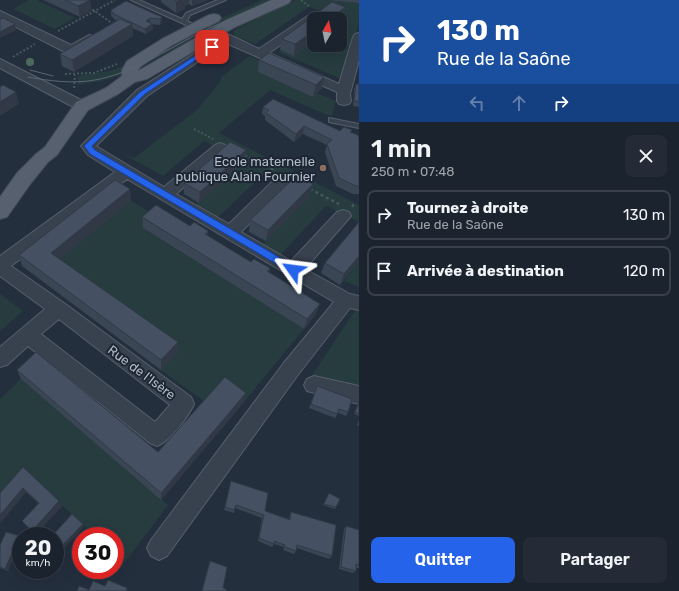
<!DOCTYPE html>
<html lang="fr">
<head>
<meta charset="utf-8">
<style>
	:root { --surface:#1b232e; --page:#242b36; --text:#f1f3f6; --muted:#a0a4aa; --line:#39404a; --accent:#2563eb }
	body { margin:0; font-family:Rubik,sans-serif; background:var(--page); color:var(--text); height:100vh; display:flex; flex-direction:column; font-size:15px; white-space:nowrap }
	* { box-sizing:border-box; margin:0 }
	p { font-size:13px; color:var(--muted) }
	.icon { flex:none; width:22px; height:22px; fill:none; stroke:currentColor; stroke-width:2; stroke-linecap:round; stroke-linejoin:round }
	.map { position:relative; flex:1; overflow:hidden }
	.panel { display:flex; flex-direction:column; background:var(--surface); width:320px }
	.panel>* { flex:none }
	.banner { background:#1a4fa0; color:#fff; overflow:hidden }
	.needle { width:26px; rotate:9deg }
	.fabs { position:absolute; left:307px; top:12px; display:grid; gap:8px }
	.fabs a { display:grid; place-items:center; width:40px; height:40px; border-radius:8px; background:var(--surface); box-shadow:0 4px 16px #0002,0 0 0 1px var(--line); font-size:20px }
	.speed { position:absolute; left:12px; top:527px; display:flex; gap:8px; font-size:20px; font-weight:700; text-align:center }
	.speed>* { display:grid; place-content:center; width:52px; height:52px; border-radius:50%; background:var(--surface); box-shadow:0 4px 16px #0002,0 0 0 1px var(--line); line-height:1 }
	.speed small { font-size:10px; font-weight:400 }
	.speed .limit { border:6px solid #d22; background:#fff; color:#111 }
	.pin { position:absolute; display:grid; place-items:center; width:34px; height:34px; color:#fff; margin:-17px; border-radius:8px; box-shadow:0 2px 6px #0006 }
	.me { position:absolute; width:44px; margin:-22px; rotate:301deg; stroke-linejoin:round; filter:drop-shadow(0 0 3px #0008) }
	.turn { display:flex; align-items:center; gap:14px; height:84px; padding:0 12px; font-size:18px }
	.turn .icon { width:52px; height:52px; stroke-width:2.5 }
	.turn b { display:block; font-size:28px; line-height:34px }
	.lanes { display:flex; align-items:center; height:38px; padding:0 12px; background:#0003; justify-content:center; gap:20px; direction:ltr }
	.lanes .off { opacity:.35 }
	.round { display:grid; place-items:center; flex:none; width:42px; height:42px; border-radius:8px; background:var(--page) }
	.summary { display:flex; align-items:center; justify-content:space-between; height:68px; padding:0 12px }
	h1 { font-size:24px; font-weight:600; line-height:30px }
	.button { display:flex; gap:8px; margin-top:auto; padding:8px 12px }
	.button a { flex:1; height:46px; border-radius:8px; background:var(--accent); color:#fff; font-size:16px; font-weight:600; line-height:46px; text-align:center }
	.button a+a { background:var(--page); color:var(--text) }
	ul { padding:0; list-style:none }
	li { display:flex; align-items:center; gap:12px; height:50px; margin:0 8px 6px; padding:0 4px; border:2px solid var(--line); border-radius:8px }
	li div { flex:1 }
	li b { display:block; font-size:15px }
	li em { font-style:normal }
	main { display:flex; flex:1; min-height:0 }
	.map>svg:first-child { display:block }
</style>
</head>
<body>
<main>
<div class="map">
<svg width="359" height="591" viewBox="0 0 359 591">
	<rect width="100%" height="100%" fill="#242f3e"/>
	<!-- green -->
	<path fill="#263c3f" d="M29,0H37L75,18L55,29L13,9Z
		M262,0H278L213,29L206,25Z
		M295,0H327L359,3V22L344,80L278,52L314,40V45H340V21L342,19L309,7L255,44L234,36V30Z
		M184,34L193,39L136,69Z
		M250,56L268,65L313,97L317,93L336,101L332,115H327L270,90L219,133L359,205V222L326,206L281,254L263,244L310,195L265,173L217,218L196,205L245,161L204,141L163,176L125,155L134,158L197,110L220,82L221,77Z
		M129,64L122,75L101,81L78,85V76L110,71Z
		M131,201L157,216L144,229L304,329L244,402L223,386L208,404L161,370L54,264Z
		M359,261V287L344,281Z
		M0,294L23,311L0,331Z
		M356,309L359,310V389L309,380Z
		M21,379L168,505L125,562L115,553V536H95L26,472L0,502V399Z"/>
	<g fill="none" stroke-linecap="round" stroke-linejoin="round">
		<!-- service casing -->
		<g stroke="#565f6c" stroke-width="2">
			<path id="service" d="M131,0H139L182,19L186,13L218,0H226L190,15L187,21L197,26L198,27L195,29Z
				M329,118L359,124V128L329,122Z"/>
		</g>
		<!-- minor casing -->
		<g stroke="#565f6c" stroke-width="2">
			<path id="minor" d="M0,11L71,45L89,35L93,36L95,39L75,53H67L0,19Z
				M316,12L320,13L322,15L320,17L314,19V22L269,53L339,84L353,37L355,34L359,33V60L350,94L351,101L349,104L344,105L339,104L337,101V92L226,43L147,96L96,146L164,187L215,145L220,143L225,145L227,148L225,151L176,194L229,224L276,178L281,177L286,178L289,182L286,186L241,232L291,261L337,212L343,210L349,212L351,216L305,269L350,294L359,296V310L350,308L297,376L167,556L159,560L151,556L147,548L151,540L283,364L334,302L127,179L11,266L64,303L191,397L194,404C188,417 170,441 157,446L150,443L28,346L7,365L0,367V347L45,309L0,276V256L115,172L88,155L81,146L137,90L217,39L191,30L189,27L191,24C204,21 245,42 259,49L312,13ZM59,319L170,405L155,422L41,334Z
				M0,59L87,103L89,106L87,109L82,110L77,109L0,68Z
				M314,376L359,386V404L307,391L304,385L307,379Z"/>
		</g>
		<!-- primary casing -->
		<g stroke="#414a57" stroke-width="2">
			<path id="primary" d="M272,0H291L289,3L235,27L147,79L135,82L118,94L88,110L57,155L48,162L31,183L7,217L0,219V197L17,173L36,154L45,147L76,102L106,88L122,76V70L127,61L162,39L209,15L214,14L219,15L221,18L219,21L172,45L140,67L138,71L225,21Z"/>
		</g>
		<!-- path-far1 -->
		<path stroke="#44595c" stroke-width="2" stroke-dasharray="2 2" stroke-linecap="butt" d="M301,0L310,7
			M89,7L113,24
			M58,31L115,0
			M13,57L35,44
			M65,74L94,73L117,64
			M74,88L75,75
			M194,129L213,139"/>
		<!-- path -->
		<path stroke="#44595c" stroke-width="2.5" stroke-dasharray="3 3" stroke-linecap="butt" d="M244,155L275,171
			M310,189L339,204
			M352,207L355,203"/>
		<!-- service -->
		<use href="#service" fill="#38414e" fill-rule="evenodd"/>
		<!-- minor -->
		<use href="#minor" fill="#38414e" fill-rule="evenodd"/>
		<!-- primary -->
		<use href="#primary" fill="#56606e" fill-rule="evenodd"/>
		<!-- tram -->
		<path stroke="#5a6575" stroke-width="1" d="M30,70L53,76
			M28,77C50,81 72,84 95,80C129,74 160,54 190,38C217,24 246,12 274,0"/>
	</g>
	<!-- trees -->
	<circle fill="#4b6a5d" cx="30" cy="62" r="4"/>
	<!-- wall -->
	<path fill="#3b4654" d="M43,0H90L91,11L80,17Z
		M161,0H208L192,6L189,4L185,6V9L176,13L161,2Z
		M327,0H359V3Z
		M332,2L345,7L342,19L340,21V19H314V40L294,56L280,50L282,39Z
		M111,10L162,17V23L160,25L151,24H152L153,29L146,34L132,28L133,36L74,72L62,66L60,54L117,21L114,19L111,15Z
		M269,53L322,88L313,97L258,72L259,60Z
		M356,84H359V107L353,106L354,89Z
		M263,107L340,131L352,130L351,132L359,138V194H353L336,186L325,152L327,145L303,134L294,142L265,120V116L262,114Z
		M246,150L245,161L199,203L184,194V183Z
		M313,184L310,196L266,241L249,232L250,220Z
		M131,201L60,259L178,352L161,370L22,266L19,255Z
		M142,217L190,226L208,231L207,236L251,262L270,268L269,273L316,314L304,329L143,228Z
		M359,261L340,285L321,273L325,263Z
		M17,370L158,452L244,402L161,500L21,379Z
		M317,386L348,412L346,416L338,413L335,418L309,408Z
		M359,402V416L354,414Z
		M359,420V426L357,425Z
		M23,467L62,506L35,535L22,521L39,504L26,492L0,523V493Z
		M231,481L265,511L289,519L290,514L291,512L332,556L329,559L297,548L296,551L294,554L283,550L284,547L274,544L272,547L258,541L262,518L235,508L234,513L224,510Z
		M329,493L336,507L335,509L323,505Z
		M346,526L359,530V568H356V571L353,573L339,569L344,529Z
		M19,544L21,545L20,561L13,558L8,571L0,568V545Z"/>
	<!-- shaded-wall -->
	<path fill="#303945" d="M90,0L91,11L80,17L78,6Z
		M180,0H189V4L185,6V9L176,13V2Z
		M192,0H208L192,6Z
		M345,7L342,19L340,21V19H330Z
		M162,17V23L160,25V19Z
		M150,18V24L146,21Z
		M15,24L16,30L0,38V32Z
		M132,24L133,36L74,72L72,60Z
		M152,24L153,29L146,34L145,29Z
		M314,31V40L294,56L295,44Z
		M324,77L322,88L313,97L316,85Z
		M16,92L19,104L0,116V102Z
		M304,126L303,134L294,142L296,134Z
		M246,150L245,161L199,203L200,192Z
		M313,184L310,196L266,241L268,230Z
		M130,189L131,201L54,264L51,253Z
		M359,256V261L340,285L344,274Z
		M320,304L316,314L304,329L307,319Z
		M178,342V352L161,370V360Z
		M246,393L244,402L161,500V493Z
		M23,488L26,492L0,523V515Z
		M59,501L62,506L35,535L32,531Z
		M83,524L84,527L55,558V553Z
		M20,536L21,538V541L8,571L5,569Z"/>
	<!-- building -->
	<path fill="#455162" stroke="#303945" d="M65,0H90L78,6Z
		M174,0H180L176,2Z
		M126,1L162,17L160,19L150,18L146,21L152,24L145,29L114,14L111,10Z
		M332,2L345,7L330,19H314V31L295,44L282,39Z
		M3,18L15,24L0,32V19Z
		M120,19L132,24L72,60L60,54Z
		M269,53L324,77L316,85L259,60Z
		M356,84H359V102L354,101Z
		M3,85L16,92L0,102V87Z
		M273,99L340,131L344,127L352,130L350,132L358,135L359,138V186H356L339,178L327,144L332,140L304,126L296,134L266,113L269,110L263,107Z
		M230,142L246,150L200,192L184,183Z
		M296,176L313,184L268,230L250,220Z
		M115,180L130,189L51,253L178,342L161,360L19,255Z
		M156,205L190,226L194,222L208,231L205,234L251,262L254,259L270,268L267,271L320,304L307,319L142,217Z
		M359,222V256L344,274L325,263Z
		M36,352L158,452L225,377L246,393L161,493L17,370Z
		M317,386L352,399L348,412L339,409L337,414L311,404Z
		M359,402V414L355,412Z
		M23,467L59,501L32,531L22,521L39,503L23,488L0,515V493Z
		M231,481L268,493L265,511L290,520L291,512L336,525L332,556L297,545L296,551L285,547V545L274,541V544L259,538L264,515L236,505L234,510L225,507Z
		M329,493L340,499L336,507L324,504Z
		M72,514L83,524L55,553V536H52Z
		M346,526L359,530V565L356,564V571L341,567Z
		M6,532L20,536L5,569L0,567V545Z
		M19,544L21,545V556L19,560L12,558Z
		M210,561L227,567L223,588L226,589V591H202Z
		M108,580L127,588L126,591H77L79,586L89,590L93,581L105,586Z"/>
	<!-- route -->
	<path fill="#2563eb" stroke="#184099" d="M210,46L215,47L145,94L92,146L95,150L296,267L297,270L296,272H290L90,154L84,146L140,92Z"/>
	<!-- markers -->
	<circle fill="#8d6e63" stroke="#1d2633" stroke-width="1.5" cx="323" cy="168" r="4"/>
	<g text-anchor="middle" stroke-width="4" stroke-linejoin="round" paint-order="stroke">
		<!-- poi labels -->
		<g font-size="13" fill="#b4bcc9" stroke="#1d2633" text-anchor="end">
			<text x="315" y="166">Ecole maternelle<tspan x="315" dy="15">publique Alain Fournier</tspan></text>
		</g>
		<!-- street labels -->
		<g font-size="13" fill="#b4bcc9" stroke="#1d2633">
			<text transform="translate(142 372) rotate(37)" y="5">Rue de l'Isère</text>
		</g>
	</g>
</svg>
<div class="fabs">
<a><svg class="needle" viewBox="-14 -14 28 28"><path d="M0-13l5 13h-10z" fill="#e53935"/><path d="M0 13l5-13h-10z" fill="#a0a4aa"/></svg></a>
</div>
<div class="speed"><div>20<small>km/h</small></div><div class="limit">30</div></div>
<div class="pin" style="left:212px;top:47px;background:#d93025"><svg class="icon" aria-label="arrive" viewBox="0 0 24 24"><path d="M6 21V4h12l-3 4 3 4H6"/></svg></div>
<svg class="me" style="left:293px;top:270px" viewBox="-20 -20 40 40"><path d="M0-17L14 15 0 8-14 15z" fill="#2563eb" stroke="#fff" stroke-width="4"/></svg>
</div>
<section class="panel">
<div class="banner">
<div class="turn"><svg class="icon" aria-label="right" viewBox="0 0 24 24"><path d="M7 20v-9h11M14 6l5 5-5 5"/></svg><div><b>130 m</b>Rue de la Saône</div></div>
<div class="lanes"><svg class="icon off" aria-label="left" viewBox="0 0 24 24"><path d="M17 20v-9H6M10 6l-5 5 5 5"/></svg><svg class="icon off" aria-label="ahead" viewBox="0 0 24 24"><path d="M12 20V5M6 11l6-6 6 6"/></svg><svg class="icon" aria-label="right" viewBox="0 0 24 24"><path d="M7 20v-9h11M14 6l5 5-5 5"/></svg></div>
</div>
<div class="summary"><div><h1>1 min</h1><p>250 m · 07:48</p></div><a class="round"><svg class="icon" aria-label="close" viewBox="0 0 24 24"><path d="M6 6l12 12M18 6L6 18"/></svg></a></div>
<ul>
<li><svg class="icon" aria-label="right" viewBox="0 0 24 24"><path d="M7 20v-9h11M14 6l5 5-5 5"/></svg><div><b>Tournez à droite</b><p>Rue de la Saône</p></div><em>130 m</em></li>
<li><svg class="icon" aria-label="arrive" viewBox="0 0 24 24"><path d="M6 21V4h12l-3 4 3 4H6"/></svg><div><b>Arrivée à destination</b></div><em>120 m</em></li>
</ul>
<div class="button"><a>Quitter</a><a>Partager</a></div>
</section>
</main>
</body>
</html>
